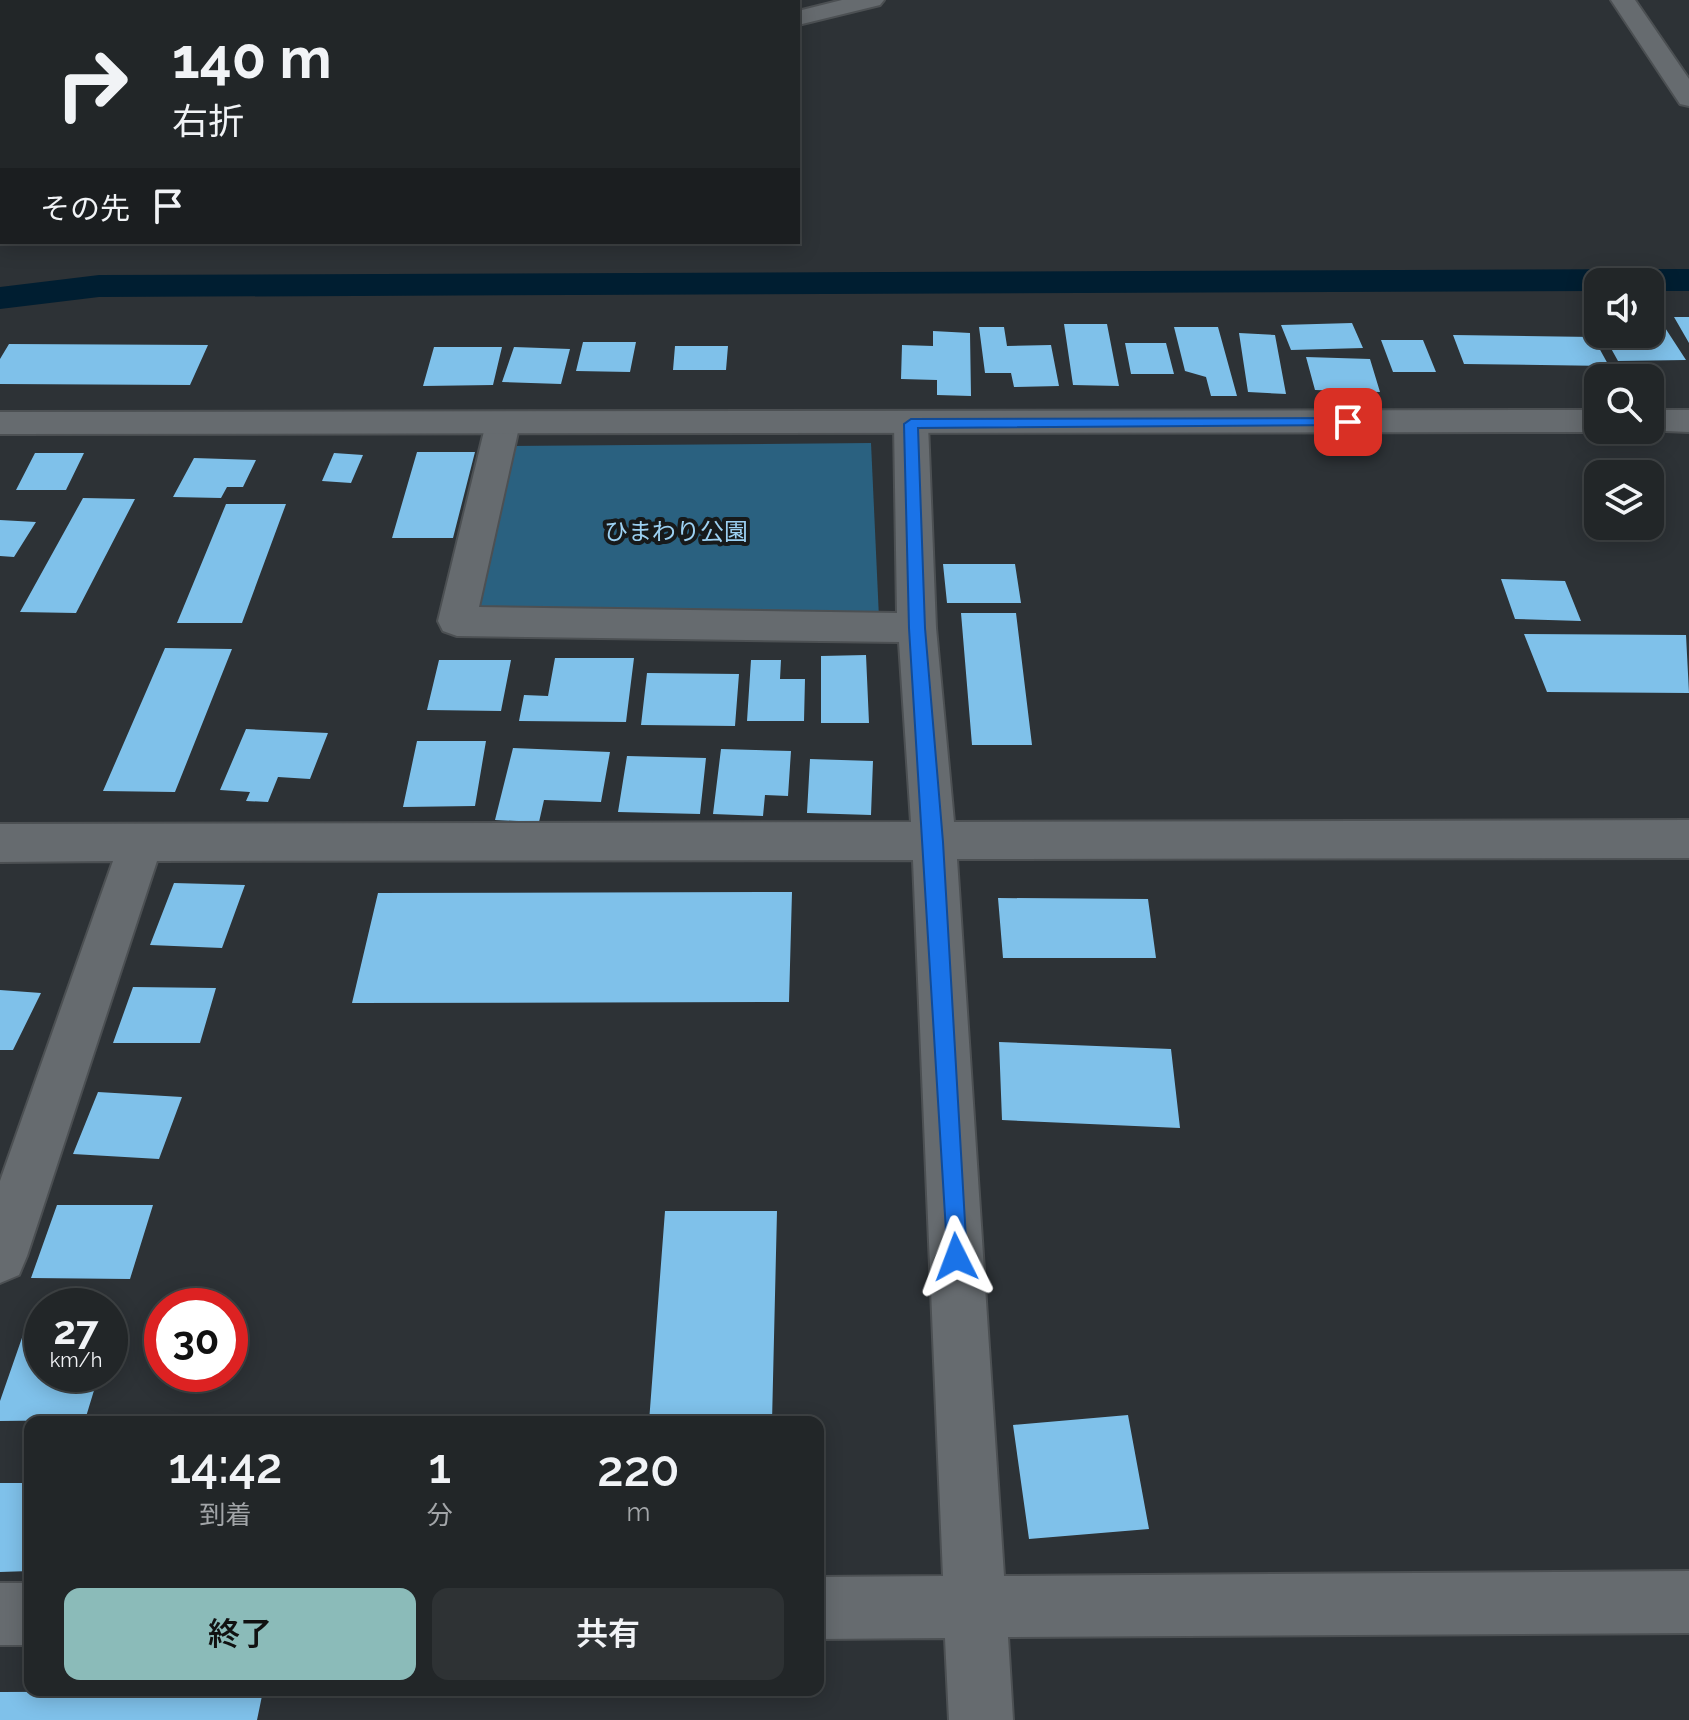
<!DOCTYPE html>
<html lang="ja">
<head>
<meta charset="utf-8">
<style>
	:root { --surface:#222628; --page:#2e3234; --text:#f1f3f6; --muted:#a2a5a8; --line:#3f4345; --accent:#8bbbb9 }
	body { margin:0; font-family:Raleway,"Noto Sans JP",sans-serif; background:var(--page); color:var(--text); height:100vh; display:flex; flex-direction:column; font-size:30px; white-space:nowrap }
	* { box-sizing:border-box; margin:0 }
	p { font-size:26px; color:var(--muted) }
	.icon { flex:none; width:44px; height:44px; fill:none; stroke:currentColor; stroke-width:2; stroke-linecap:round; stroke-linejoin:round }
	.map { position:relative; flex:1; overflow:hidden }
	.side { position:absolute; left:24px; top:1416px; width:800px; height:280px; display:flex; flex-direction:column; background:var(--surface); border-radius:16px; box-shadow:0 4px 20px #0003,0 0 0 2px var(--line) }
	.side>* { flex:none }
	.banner { position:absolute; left:0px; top:0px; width:800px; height:244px; box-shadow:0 4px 20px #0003,0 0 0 2px var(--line); background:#222628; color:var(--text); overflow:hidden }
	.controls { position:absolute; left:1584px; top:268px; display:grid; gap:16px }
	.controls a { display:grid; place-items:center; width:80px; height:80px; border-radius:16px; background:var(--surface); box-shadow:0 4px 20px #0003,0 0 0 2px var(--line); font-size:40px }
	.speed { position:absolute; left:24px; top:1288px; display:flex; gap:16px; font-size:40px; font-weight:700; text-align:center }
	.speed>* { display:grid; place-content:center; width:104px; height:104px; border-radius:50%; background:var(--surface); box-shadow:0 4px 20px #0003,0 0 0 2px var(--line); line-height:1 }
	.speed small { font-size:20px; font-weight:400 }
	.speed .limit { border:12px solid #d22; background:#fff; color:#111 }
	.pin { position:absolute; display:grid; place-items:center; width:68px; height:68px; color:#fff; margin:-34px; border-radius:16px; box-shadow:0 4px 12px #0006 }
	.me { position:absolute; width:88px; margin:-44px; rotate:357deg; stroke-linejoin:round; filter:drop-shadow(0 0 6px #0008) }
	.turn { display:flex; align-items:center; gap:28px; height:168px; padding:0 40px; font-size:36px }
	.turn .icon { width:104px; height:104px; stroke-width:2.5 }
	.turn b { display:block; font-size:56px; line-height:68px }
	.then { display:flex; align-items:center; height:76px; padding:0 40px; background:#0003; gap:16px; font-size:30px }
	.eta { display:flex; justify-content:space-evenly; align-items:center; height:136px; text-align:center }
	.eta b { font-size:48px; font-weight:600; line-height:56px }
	.button { display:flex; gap:16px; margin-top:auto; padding:16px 40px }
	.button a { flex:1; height:92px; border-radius:16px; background:var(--accent); color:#111; font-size:32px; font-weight:600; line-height:92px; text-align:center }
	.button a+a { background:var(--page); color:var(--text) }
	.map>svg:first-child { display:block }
</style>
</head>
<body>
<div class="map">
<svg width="1689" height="1720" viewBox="0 0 1689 1720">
	<rect width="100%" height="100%" fill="#2d3236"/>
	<!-- green -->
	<path fill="#2a6180" d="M871,443L879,618L473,622L509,446Z"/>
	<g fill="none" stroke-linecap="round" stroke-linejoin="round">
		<!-- canal -->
		<path fill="#001e31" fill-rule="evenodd" d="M1689,269V291H1650V282H1598V291L99,297L0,309V287L99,275Z"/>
	</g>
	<!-- building -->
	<path fill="#7fc1ea" d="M1674,317H1689V343Z
		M1650,320H1660L1686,360L1618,361L1603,334H1650Z
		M1352,323L1363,348L1291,350L1281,325Z
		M1064,324H1107L1119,386L1073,385Z
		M979,327H1004L1007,346L1051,345L1059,386L1014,387L1011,373H985Z
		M1174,327H1218L1237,396H1211L1206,377L1185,371Z
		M933,331L970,333L971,396L937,395V380L901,379L902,345L933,346Z
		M1239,333L1275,335L1286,394L1248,392Z
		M1453,335L1593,337L1609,366L1464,364Z
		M1381,340H1423L1436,372H1393Z
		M583,342H636L630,372L576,371Z
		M1125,343H1166L1174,374H1131Z
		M9,344L208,345L190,385L0,384V359Z
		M675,346H728L726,370H673Z
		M434,347H502L493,385L423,386Z
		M514,347L570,349L561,384L502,382Z
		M1306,357L1370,359L1380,392L1315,390Z
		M417,452H475L453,538H392Z
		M35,453H84L66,490H16Z
		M334,453L363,455L351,483L322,481Z
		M194,458L256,460L243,487H227L221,498L173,497Z
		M83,498L135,499L76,613L20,612Z
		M226,504H286L242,623H177Z
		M0,520L36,522L14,557L0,556Z
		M943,564H1015L1021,603H947Z
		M1501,579L1565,581L1581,621L1515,619Z
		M961,613H1016L1032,745H972Z
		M1524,634L1686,635L1689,693L1547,692Z
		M165,648L232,649L175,792L103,791Z
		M866,655L869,723H821V656Z
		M555,658H634L626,722L519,721L524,695L548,696Z
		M439,660H511L501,711L427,710Z
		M751,660H781L780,679H805L804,721H747Z
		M647,673L739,674L735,726L641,725Z
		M246,729L328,733L310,779L278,777L268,802L246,801L250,792L220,790Z
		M417,741H486L475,806L403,807Z
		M513,748L610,752L601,802L544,800L539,822L495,820Z
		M721,749L791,751L788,796L765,795L763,816L713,814Z
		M627,756L706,758L700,814L618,812Z
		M810,759L873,761L871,815L807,813Z
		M174,883L245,885L222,948L150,945Z
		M792,892L789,1002L352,1003L378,893Z
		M998,898L1148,899L1156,958H1003Z
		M133,987L216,988L200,1043H113Z
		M0,990L41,993L13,1050H0Z
		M999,1042L1171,1049L1180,1128L1002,1120Z
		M98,1092L182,1097L159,1159L73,1154Z
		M57,1205H153L130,1279L31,1278Z
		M665,1211H777L772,1422H649Z
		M24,1332H42V1374H99L85,1420L0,1421V1401Z
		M1128,1415L1149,1529L1029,1539L1013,1425Z
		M0,1483H30V1571L0,1572Z
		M263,1691L257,1720H0V1692Z"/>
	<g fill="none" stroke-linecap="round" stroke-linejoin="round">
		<!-- street casing -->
		<g stroke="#4c5053" stroke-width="4">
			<path id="street" d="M842,0H884L880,5L798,25V11Z
				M2,210V228L0,229V211Z
				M503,412L515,415L520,423L479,607L897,613L894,424L899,416L911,413L923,416L928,424L936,628L954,822L1689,820V858L957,859L1004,1576L1689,1571V1633L1008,1637L1013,1720H949L945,1638L818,1639V1577L943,1576L913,860L157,861L27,1256L19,1275L0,1283V1181L113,861L0,862V824L911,822L899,642L457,636L443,631L438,621L486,423L491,415Z
				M0,1583H30V1645H0Z"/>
		</g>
		<!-- secondary casing -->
		<g stroke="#4c5053" stroke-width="4">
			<path id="secondary" d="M1611,0H1635L1689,79V106L1680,104Z
				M1598,410V430H1606L1598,432L0,434V412Z
				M1650,410H1689V432L1642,430H1650Z"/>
		</g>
		<!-- street -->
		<use href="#street" fill="#666b6f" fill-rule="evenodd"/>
		<!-- secondary -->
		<use href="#secondary" fill="#666b6f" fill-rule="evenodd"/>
	</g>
	<!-- route -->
	<path fill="#1a73e8" stroke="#114b97" stroke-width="2" d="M1348,418L1353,419V425L918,428L925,628L943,842L967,1257L964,1264L956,1268L948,1264L909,628L904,424L911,419Z"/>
	<g text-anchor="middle" stroke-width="8" stroke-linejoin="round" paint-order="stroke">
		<!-- park labels -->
		<g font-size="24" fill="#9dd1f2" stroke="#171a1b">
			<text x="676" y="540">ひまわり公園</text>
		</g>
	</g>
</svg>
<div class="controls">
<a><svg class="icon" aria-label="sound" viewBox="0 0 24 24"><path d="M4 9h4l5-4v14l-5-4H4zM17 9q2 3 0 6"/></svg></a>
<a><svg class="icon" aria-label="search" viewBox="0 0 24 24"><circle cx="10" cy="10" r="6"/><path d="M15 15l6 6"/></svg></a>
<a><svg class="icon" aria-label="layers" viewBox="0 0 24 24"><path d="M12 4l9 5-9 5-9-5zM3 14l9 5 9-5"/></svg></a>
</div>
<div class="speed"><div>27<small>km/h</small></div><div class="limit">30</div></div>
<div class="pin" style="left:1348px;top:422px;background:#d93025"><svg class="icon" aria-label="arrive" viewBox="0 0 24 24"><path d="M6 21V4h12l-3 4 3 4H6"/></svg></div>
<svg class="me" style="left:956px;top:1257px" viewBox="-20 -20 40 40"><path d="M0-17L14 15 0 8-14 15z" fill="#1a73e8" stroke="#fff" stroke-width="4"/></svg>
<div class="banner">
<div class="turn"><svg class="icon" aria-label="right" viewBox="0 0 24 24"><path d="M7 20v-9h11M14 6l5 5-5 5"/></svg><div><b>140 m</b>右折</div></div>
<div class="then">その先<svg class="icon" aria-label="arrive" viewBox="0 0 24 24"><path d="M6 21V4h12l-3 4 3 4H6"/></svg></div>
</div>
<section class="side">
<div class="eta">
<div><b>14:42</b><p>到着</p></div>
<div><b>1</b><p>分</p></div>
<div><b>220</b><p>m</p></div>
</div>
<div class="button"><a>終了</a><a>共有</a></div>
</section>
</div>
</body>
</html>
